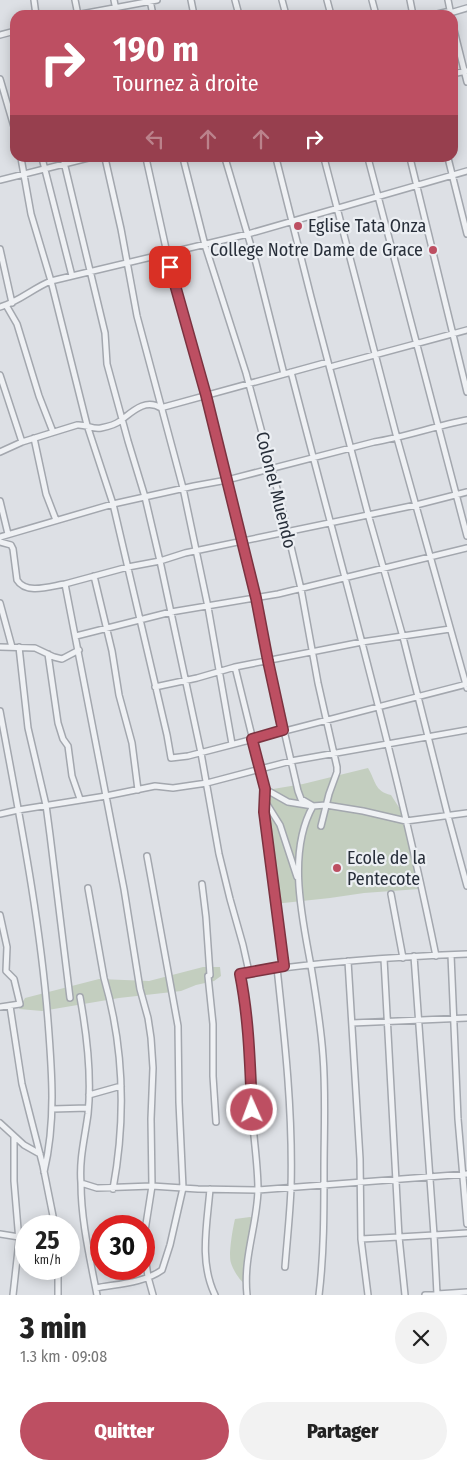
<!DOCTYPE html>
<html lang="fr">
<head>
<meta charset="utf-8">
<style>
	:root { --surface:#fff; --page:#f2f2f2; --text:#222; --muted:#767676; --accent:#bd4f62 }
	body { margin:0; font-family:"Fira Sans Condensed",sans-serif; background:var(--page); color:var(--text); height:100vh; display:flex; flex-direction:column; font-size:19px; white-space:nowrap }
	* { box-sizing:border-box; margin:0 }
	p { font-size:16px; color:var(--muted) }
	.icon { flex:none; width:28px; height:28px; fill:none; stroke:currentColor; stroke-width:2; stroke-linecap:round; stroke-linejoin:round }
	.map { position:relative; height:1295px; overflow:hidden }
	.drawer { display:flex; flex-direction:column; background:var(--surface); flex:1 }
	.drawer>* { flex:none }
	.guide { position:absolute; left:10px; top:10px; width:448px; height:152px; border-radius:15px; box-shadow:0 2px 12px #0003; background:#bd4f62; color:#fff; overflow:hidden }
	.speed { position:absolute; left:15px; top:1215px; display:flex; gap:10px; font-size:25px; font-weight:700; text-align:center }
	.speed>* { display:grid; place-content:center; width:65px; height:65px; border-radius:50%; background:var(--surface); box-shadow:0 2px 12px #0003; line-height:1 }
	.speed small { font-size:12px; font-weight:400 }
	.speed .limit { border:8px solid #d22; background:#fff; color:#111 }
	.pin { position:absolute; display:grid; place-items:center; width:42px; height:42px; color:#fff; margin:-21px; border-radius:10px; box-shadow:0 2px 8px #0006 }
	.me { position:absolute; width:55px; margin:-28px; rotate:358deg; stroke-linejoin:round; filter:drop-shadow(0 0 4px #0008) }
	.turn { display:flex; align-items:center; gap:18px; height:105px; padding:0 20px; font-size:22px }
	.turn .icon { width:65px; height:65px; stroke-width:2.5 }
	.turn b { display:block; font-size:35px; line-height:42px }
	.lanes { display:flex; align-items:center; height:48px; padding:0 20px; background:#0003; justify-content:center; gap:25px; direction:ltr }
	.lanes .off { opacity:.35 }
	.round { display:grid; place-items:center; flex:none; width:52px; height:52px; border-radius:26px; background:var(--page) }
	.overview { display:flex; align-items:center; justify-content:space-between; height:85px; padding:0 20px }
	h1 { font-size:30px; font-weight:800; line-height:38px }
	.cta { display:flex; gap:10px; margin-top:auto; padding:10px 20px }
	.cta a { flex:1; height:58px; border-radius:30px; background:var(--accent); color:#fff; font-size:20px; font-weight:800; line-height:58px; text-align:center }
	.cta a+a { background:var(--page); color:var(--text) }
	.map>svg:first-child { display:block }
</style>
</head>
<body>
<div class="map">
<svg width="467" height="1295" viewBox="0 0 467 1295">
	<rect width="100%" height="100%" fill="#dde0e5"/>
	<!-- green -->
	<path fill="#c3cebf" d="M368,768C376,781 374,791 391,795L400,809L419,889L364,893L330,898L274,904C272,886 271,867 267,849C263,828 256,812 261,791L303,784Z
		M203,967H220L221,976L214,981L196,985L181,991L119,998L42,1011L19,1009L25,998L99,979L149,981Z
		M250,1217L255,1218L246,1285C240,1281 233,1270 231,1263C228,1256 233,1227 235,1219Z"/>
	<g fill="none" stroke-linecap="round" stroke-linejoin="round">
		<!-- minor casing -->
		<g stroke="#a3a7ae" stroke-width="8">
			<path id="minor" d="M34,0L36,15
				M75,0L78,15
				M114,0L117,15
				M150,0L153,15
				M191,0L194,15
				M235,0L239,15
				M282,0L286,15
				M327,0L331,15
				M372,0L376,15
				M410,0L413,15
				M448,0L451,15
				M76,15L157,0
				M433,15L446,12L450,13L467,8
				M452,22L467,82
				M0,35L15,31
				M452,74L467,71
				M0,79L15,130
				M21,158L31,214L51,281L87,425L113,504L167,735L171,758L188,756L467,684
				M42,158L72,276
				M63,158L105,333L107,364L128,441L145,497L160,561L201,753L219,854L230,899L243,945L249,972
				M105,158L121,229L137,316L183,488L208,607L232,744
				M146,158L167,253L206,395L256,598L268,661L298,791L301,799L313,806C287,852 302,917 311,966C316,996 321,1026 323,1056C326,1094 324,1132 324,1170C324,1212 324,1254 319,1295
				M183,158L205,245L246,373L280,500L301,589L318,683L337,767V772L329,794L321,826
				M225,158L256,263L284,374
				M276,158L311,297L368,514L403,637L448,816L467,886
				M324,158L397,438L467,688
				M368,158L467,536
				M410,158L467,392
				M448,158L467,234
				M0,180L88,158
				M0,249L12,303
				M6,305L17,324L39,396L53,432
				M0,307C19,302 33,288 51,281L248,234L467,171
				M330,367L467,330
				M291,372C341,566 396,759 436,956
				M0,375L22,442
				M34,438L46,494L56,520
				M0,452L22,442L77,425C86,424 93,430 101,428C106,427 115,425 120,421C132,412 145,398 161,408L164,407L328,362
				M0,501L8,534
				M0,537L113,504L194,486L227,480L374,442C405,437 435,426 467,420
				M0,542L11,545L13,549L17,580C26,595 51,586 65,584L124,889L140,989L148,1018L151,1038L153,1068L151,1119L152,1186L144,1237
				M94,576L112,651L119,695L132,743L138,790
				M65,584L128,567L160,561L185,553L416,505L467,492
				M0,603L12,647
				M76,636L171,612L278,594L467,548
				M0,647L35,648L54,657L62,659L79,650
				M19,647L28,728L46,805L50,835L70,998
				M48,654L58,723L63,739L68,746L72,776L80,799
				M235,667L265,789L288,802L313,806L326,805L363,811L406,821L467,813
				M155,687L197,678L235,667L362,642L450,629
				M0,711C19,814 40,917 48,1021C52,1072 56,1122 44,1172
				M265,789V801L280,825L297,877
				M265,801L264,813L285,966
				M0,814L18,810L106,796L155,786L173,788L207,783L291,761L467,730
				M202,884L206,917L210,975
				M88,888L104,978C124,1047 126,1118 113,1189
				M391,894L403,958
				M0,915L7,947L6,971L14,979L20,1004L0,1007
				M451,955L458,1119L467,1224
				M414,956L434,1235L467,1233
				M348,961L360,1159L361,1239
				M277,968C285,1041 293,1114 291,1188C290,1214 287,1241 285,1267
				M208,976L213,1024V1076L216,1122
				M80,997C87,1035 92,1075 88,1114C85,1137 79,1159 81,1183L97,1188L152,1186L198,1189L258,1190L467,1174
				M10,1006L22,1084L43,1166L55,1226
				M352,1023L467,1018
				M89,1095L121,1086
				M52,1109L88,1108
				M0,1123L24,1145L40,1154
				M81,1183C81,1221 90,1258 97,1295
				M210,1189C207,1225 199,1262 215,1295
				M0,1234L19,1237
				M144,1248L148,1277L153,1295
				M58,1269V1295
				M96,1288C117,1284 144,1283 162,1270L170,1245L183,1188L179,1102L178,1026L147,856
				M13,1295L19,1241L14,1181V1136
				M247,1295C243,1257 257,1226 258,1190C258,1163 253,1136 252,1110C250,1064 248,1019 240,974C315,962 391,957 467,954
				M368,1295L361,1239L399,1237L384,959
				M405,1295L399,1237L434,1235L437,1294L467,1292
				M425,1295H437"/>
		</g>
		<!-- minor -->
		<use href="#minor" stroke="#eff1f4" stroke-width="5"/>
	</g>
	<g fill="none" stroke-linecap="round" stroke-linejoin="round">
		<!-- route casing -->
		<g stroke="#7b3340" stroke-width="12">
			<path id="route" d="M170,267L206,395L256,598L268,661L283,730L252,739L265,789L264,812L284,966L240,974C249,1019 250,1064 252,1110"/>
		</g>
		<!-- route -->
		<use href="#route" stroke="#bd4f62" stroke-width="9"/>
	</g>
	<!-- markers -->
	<g fill="#bd4f62" stroke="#eceff3" stroke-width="2">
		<circle cx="298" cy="226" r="5"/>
		<circle cx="433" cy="250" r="5"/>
		<circle cx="337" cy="868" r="5"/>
	</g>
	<g text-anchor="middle" stroke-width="4.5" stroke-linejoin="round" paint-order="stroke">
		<!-- poi labels -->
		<g font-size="18" fill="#282f3a" stroke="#eceff3" text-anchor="start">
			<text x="308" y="232">Eglise Tata Onza</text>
			<text x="423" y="256" text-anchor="end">College Notre Dame de Grace</text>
			<text x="347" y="864">Ecole de la<tspan x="347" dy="21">Pentecote</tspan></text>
		</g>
		<!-- street labels -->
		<g font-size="18" fill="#282f3a" stroke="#eceff3">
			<text transform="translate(276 490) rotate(76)" y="6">Colonel Muendo</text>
		</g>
	</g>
</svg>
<div class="speed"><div>25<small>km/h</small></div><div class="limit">30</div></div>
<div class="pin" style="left:170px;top:267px;background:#d93025"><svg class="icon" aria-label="arrive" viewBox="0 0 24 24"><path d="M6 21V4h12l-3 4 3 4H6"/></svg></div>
<svg class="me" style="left:252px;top:1110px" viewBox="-20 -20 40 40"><circle r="17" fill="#bd4f62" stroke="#fff" stroke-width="3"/><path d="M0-11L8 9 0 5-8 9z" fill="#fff"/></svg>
<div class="guide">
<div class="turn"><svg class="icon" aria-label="right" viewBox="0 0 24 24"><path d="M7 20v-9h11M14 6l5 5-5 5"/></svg><div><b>190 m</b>Tournez à droite</div></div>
<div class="lanes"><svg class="icon off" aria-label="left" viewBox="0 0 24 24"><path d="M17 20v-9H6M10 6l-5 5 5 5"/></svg><svg class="icon off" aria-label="ahead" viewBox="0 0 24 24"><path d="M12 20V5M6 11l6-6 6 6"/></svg><svg class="icon off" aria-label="ahead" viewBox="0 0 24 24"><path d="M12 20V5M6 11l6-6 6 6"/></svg><svg class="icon" aria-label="right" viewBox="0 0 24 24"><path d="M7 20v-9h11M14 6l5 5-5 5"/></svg></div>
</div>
</div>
<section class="drawer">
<div class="overview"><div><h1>3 min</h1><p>1.3 km · 09:08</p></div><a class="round"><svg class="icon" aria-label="close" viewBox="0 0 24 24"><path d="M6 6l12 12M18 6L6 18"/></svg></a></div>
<div class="cta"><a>Quitter</a><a>Partager</a></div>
</section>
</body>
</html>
